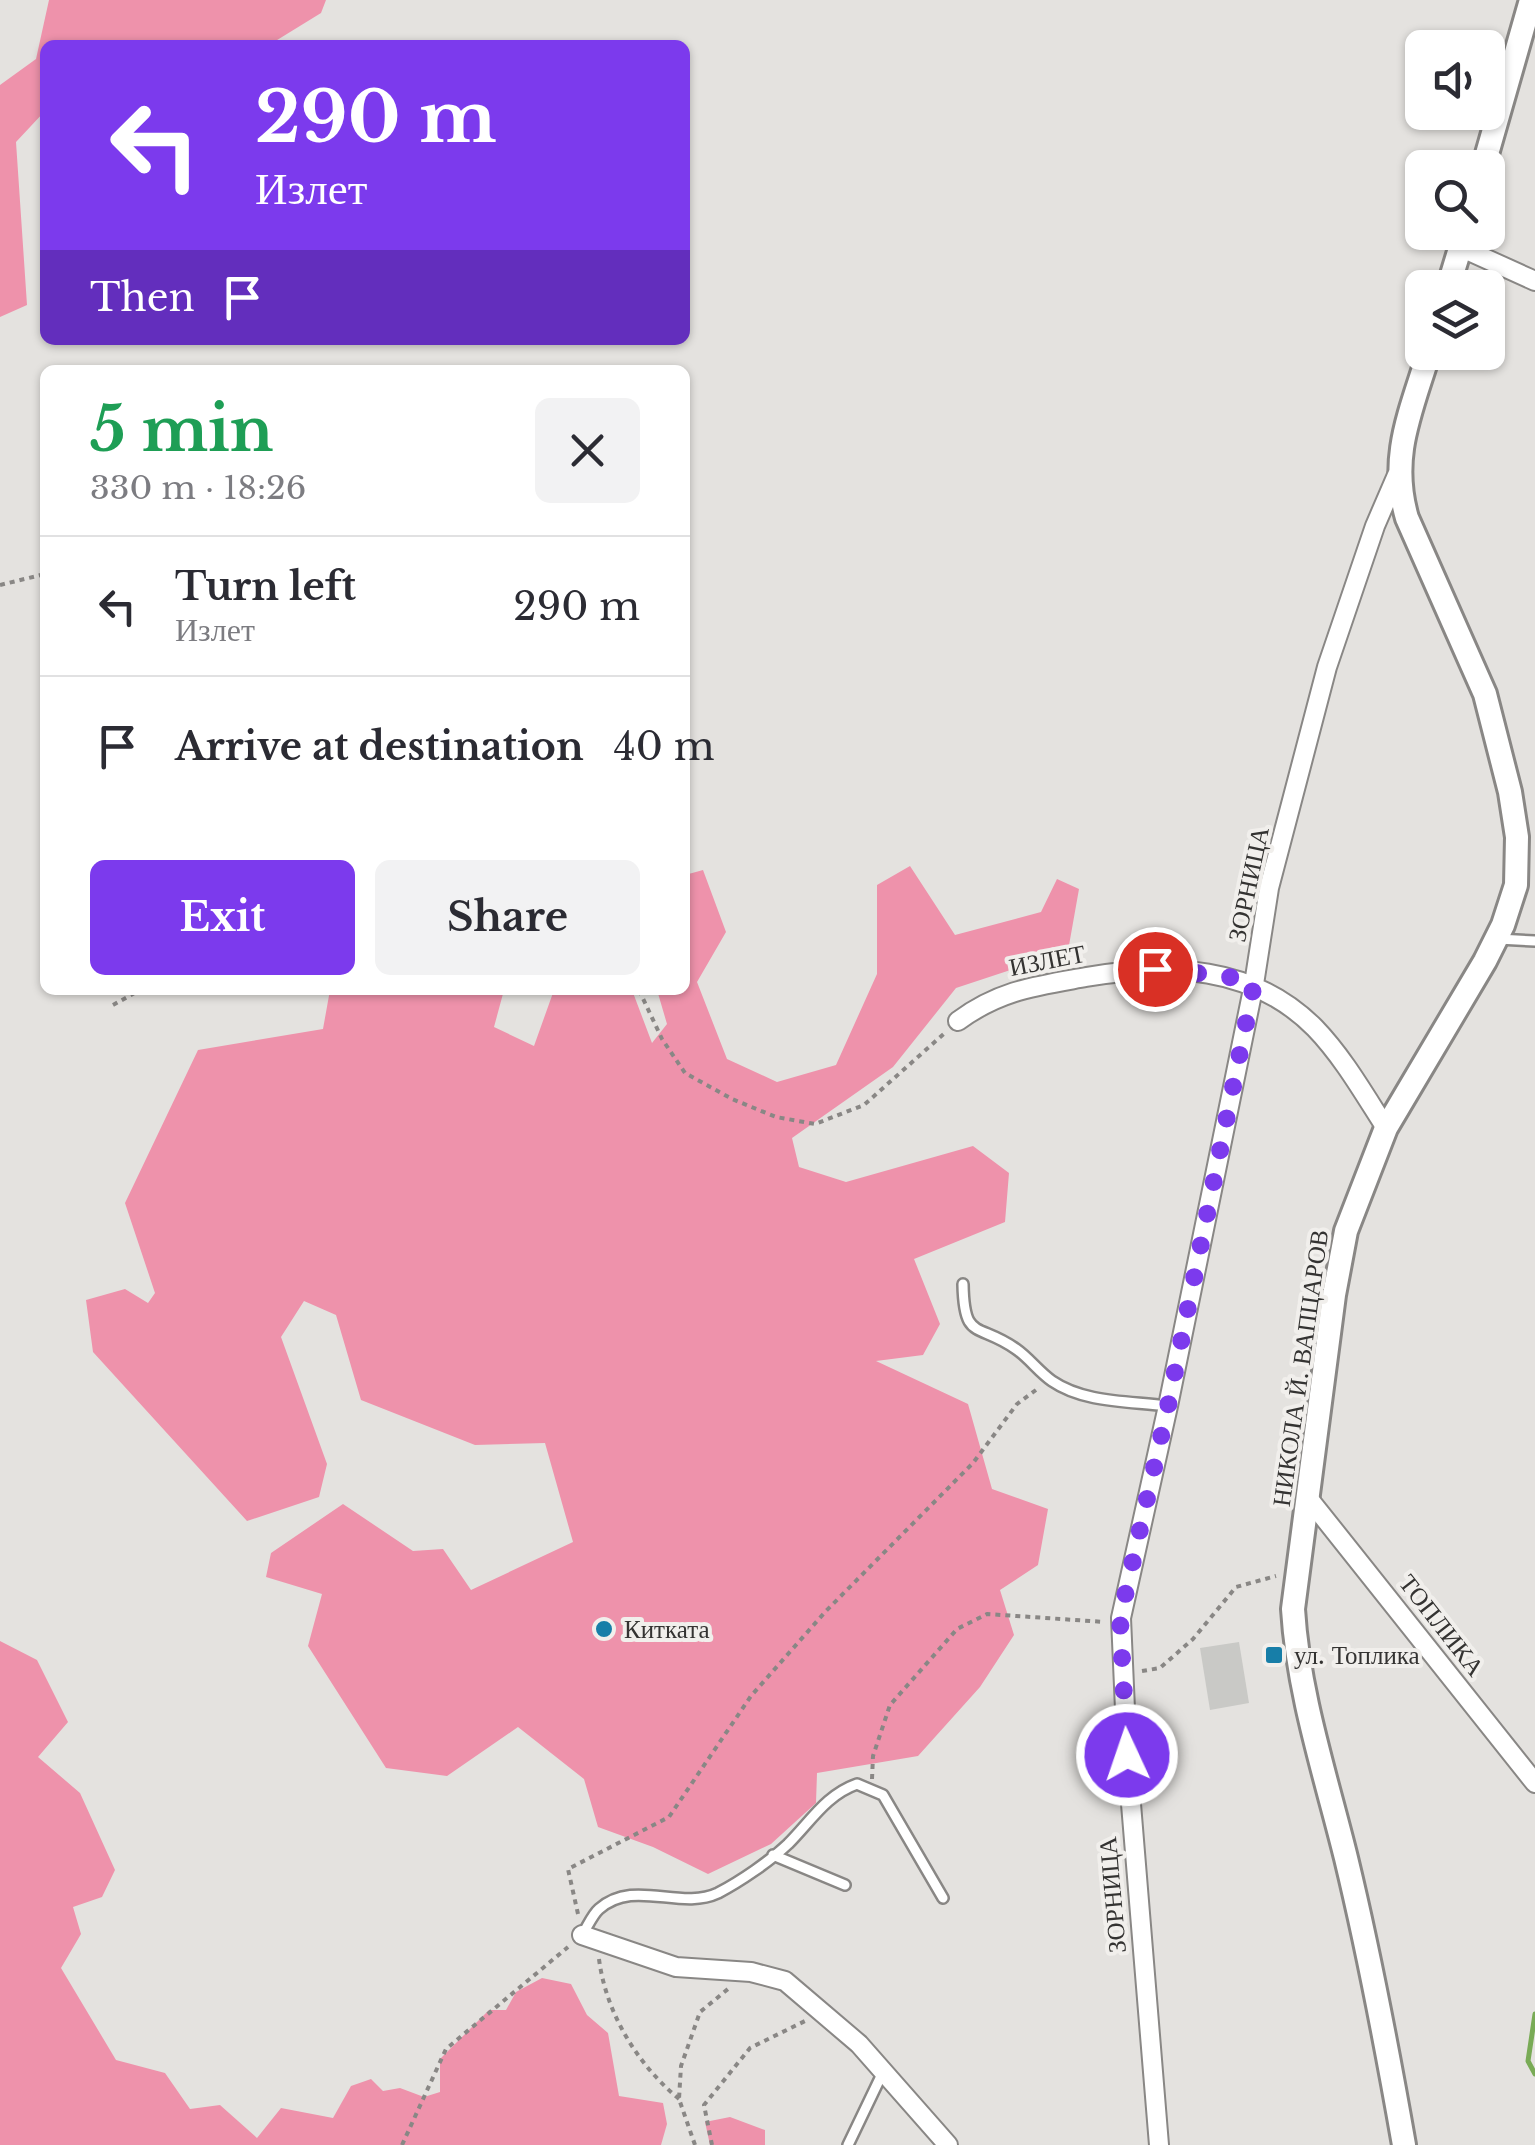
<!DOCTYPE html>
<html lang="en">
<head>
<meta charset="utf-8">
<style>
	:root { --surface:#fff; --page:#f2f2f3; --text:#2b2b33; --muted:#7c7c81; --line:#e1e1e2; --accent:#7c3aed }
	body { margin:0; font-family:"Libre Baskerville",serif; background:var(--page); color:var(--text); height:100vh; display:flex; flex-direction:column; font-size:38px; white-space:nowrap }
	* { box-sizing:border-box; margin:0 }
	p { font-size:32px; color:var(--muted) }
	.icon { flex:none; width:55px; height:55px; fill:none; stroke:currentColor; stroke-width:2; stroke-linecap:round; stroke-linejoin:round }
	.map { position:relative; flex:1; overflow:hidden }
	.drawer { position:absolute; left:40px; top:365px; width:650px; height:630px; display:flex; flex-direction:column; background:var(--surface); border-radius:15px; box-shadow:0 2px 8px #0004 }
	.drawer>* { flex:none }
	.hud { position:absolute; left:40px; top:40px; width:650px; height:305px; border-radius:15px; box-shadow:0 2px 8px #0004; background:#7c3aed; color:#fff; overflow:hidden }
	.fabs { position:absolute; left:1405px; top:30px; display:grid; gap:20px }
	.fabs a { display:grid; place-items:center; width:100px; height:100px; border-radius:15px; background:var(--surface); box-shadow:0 2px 8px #0004; font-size:50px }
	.pin { position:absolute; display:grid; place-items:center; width:85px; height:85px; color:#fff; margin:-42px; border:5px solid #fff; border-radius:50%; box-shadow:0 2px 10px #0007 }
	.me { position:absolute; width:110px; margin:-55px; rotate:357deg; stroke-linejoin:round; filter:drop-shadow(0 0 8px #0008) }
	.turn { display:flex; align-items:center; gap:35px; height:210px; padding:0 50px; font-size:45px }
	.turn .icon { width:130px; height:130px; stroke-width:2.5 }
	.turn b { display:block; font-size:70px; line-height:85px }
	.then { display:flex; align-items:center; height:95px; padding:0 50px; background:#0003; gap:20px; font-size:38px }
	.round { display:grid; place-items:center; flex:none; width:105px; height:105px; border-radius:15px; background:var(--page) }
	.headline { display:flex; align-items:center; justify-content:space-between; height:170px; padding:0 50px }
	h1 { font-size:60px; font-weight:800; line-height:75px; color:#1e9e55 }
	.action { display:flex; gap:20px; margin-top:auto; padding:20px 50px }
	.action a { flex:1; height:115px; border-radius:15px; background:var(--accent); color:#fff; font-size:40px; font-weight:800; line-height:115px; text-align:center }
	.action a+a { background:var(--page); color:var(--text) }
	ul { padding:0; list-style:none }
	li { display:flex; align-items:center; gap:30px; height:140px; padding:0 50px; border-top:2px solid var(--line) }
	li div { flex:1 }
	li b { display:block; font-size:38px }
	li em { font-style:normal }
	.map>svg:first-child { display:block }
</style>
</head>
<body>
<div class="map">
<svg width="1535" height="2145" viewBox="0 0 1535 2145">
	<rect width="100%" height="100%" fill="#e4e2df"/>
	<!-- green -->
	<path fill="#ee92ab" d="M49,0H326L321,13L269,45H45V111L16,142L27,305L0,317V85L36,59Z
		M910,866L955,935L1041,912L1057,879L1079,889L1068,951L956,988L893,1067L792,1138L799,1167L846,1182L973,1146L1009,1173L1005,1222L914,1259L940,1324L923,1355L876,1361L968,1404L992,1489L1048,1509L1038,1565L1000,1590L1014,1635L980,1687L918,1756L817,1773L816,1803L771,1844L708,1874L653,1847L598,1827L584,1779L518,1727L447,1776L386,1768L308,1646L322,1594L266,1577L271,1553L343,1504L413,1551L443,1549L471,1590L573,1542L545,1443L475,1445L361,1400L336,1315L304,1301L281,1337L327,1464L319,1497L247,1521L93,1352L86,1300L125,1289L148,1303L155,1293L125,1203L198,1050L323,1029L330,990H504L494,1027L534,1046L554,990H632L652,1043L667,1024L657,990H685V875L703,870L726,932L697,982L727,1059L777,1082L836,1065L877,974V885Z
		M0,1641L37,1660L68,1722L38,1757L80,1793L115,1870L102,1897L73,1907L81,1934L61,1968L116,2060L165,2073L190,2109L220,2105L257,2138L281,2108L333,2118L351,2086L371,2079L383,2091L400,2088L424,2097L440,2092V2059L489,2010H506L516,1992L542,1978L571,1984L587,2015L608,2033L619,2096L663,2103L667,2124L661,2145H0Z
		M730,2117L765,2130V2145H710L705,2122Z"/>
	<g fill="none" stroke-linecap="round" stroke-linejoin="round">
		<!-- stream -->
		<path stroke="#79ab56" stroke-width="5" d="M1535,2014L1528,2061L1535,2074"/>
	</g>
	<!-- building -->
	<path fill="#c9c9c6" d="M1239,1642L1249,1703L1210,1710L1200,1648Z"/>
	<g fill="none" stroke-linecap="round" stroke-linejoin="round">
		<!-- service casing -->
		<g stroke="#898785" stroke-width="14">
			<path id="service" d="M1498,939L1535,941
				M963,1284C964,1342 978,1322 1016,1349C1029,1358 1039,1372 1052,1381C1084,1403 1129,1401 1167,1406
				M773,1855L845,1885
				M582,1935C587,1928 592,1915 599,1909C634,1878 680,1911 718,1893C741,1881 770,1861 788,1844C811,1821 826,1795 857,1784L883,1795L943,1898
				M848,2145L883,2072"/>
		</g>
		<!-- minor casing -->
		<g stroke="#898785" stroke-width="22">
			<path id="minor" d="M1460,247L1535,281
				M958,1021C1000,990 1036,986 1086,977C1168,963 1253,965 1315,1028C1343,1057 1364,1094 1386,1128
				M1309,1499L1535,1783
				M582,1935L676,1967L751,1972L785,1981L859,2044L948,2145
				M1159,2145L1127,1755L1121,1618L1168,1406L1254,984L1269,888L1327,667L1375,526L1397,475"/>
		</g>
		<!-- tertiary casing -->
		<g stroke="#898785" stroke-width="28">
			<path id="tertiary" d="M1483,168L1531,0
				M1448,288L1465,232
				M1404,2145C1387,2048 1369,1953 1346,1858C1326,1777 1298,1693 1293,1609L1334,1295L1346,1231L1386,1128L1485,961L1503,925L1516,885L1517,837L1510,792L1485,694L1407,518C1389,456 1411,412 1429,352"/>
		</g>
		<!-- path -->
		<path stroke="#898785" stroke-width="4" stroke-dasharray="5 5" stroke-linecap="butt" d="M0,585L45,574
			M639,990L662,1039L685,1073L732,1099L776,1117L815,1124L864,1105L947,1031
			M113,1005L140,990
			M1142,1671L1160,1668L1193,1639L1236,1587L1276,1576
			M872,1779L873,1756L890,1705L957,1629L987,1614L1105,1622
			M578,1914L568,1869L669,1817L751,1696L826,1611L973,1463L1017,1404L1040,1387
			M599,1959C606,2013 637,2064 679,2099
			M402,2145L446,2049L568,1947
			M695,2145L679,2099L681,2066L700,2012L728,1989
			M712,2145L704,2105L750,2048L805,2021"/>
		<!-- service -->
		<use href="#service" stroke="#fff" stroke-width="9"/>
		<!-- minor -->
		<use href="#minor" stroke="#fff" stroke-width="18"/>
		<!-- tertiary -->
		<use href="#tertiary" stroke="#fff" stroke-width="22"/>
	</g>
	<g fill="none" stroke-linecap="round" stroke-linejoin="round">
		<!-- route -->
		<path stroke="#7c3aed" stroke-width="18" stroke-dasharray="0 32.4" d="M1127,1755L1120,1618L1168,1406L1254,984L1226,976L1155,969"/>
	</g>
	<!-- markers -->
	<g fill="#177ea8" stroke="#f1efec" stroke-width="4">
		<circle cx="604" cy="1629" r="10"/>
		<rect x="1264" y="1645" width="20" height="20" rx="5"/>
	</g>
	<g text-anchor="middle" stroke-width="8" stroke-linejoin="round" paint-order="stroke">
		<!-- street labels -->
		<g font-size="25" fill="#343332" stroke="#f1efec">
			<text transform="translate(1248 884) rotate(-78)" y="9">ЗОРНИЦА</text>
			<text transform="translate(1047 960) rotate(-11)" y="9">ИЗЛЕТ</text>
			<text transform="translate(1300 1368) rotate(-82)" y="9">НИКОЛА Й. ВАПЦАРОВ</text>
			<text transform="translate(1442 1625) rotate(52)" y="9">ТОПЛИКА</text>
			<text transform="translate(1112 1895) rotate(-95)" y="9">ЗОРНИЦА</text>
		</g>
		<!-- poi labels -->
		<g font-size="25" fill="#343332" stroke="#f1efec" text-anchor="start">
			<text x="624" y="1638">Китката</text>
			<text x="1294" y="1664">ул. Топлика</text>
		</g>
	</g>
</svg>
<div class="fabs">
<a><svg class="icon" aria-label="sound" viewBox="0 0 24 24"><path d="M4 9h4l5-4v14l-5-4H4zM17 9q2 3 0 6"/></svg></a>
<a><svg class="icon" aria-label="search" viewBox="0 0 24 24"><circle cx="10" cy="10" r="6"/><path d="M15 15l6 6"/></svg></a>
<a><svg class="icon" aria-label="layers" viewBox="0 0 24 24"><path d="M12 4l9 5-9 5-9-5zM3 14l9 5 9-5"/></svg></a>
</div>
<div class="pin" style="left:1155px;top:969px;background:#d93025"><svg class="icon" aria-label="arrive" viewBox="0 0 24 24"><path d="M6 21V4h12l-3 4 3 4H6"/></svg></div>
<svg class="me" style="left:1127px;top:1755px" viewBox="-20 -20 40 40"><circle r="17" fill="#7c3aed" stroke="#fff" stroke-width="3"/><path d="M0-11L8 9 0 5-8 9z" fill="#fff"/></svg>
<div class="hud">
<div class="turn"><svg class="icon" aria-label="left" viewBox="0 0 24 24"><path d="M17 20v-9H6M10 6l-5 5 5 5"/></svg><div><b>290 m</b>Излет</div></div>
<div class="then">Then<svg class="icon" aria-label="arrive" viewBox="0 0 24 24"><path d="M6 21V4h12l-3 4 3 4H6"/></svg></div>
</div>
<section class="drawer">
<div class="headline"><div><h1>5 min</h1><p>330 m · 18:26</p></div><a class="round"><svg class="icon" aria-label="close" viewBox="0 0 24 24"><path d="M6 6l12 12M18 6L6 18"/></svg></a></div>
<ul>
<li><svg class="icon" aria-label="left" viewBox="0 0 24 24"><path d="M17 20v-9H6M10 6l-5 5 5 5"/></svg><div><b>Turn left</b><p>Излет</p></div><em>290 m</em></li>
<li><svg class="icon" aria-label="arrive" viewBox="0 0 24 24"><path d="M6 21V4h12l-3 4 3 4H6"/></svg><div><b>Arrive at destination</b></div><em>40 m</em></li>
</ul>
<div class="action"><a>Exit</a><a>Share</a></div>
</section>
</div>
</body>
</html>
